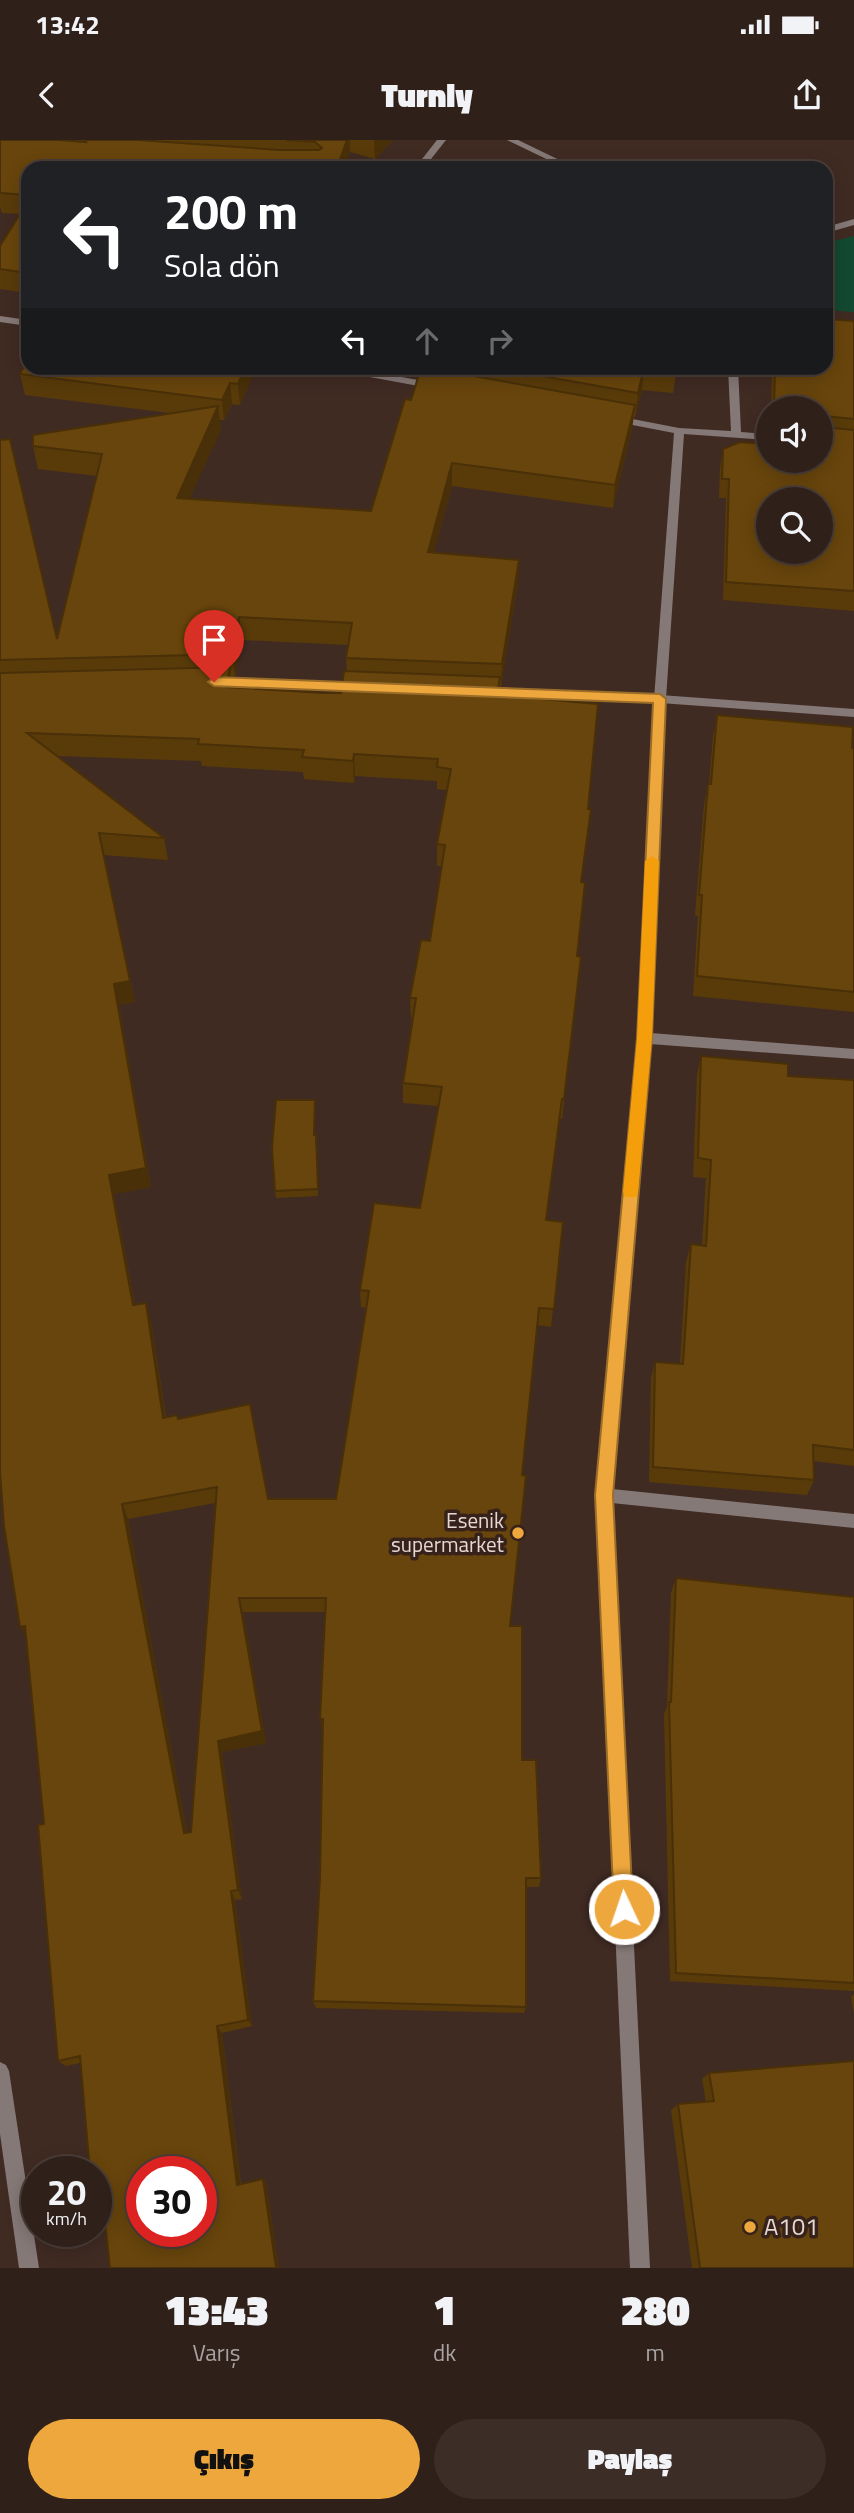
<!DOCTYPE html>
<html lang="tr">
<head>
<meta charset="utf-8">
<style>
	:root { --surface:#30201a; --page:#3c2d27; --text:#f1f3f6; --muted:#a8a3a2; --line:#4b3e39; --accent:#eea73d }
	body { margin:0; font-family:"Titillium Web",sans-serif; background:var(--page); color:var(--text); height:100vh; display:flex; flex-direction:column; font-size:26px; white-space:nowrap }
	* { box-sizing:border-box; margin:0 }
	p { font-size:23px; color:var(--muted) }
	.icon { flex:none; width:38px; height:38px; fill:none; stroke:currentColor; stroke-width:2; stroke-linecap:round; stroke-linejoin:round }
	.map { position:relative; height:2128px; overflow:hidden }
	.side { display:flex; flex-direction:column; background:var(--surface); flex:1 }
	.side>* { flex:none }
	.top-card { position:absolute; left:21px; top:21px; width:812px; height:214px; border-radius:21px; box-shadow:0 4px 18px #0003,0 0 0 2px var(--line); background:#202124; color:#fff; overflow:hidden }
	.buttons { position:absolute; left:756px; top:256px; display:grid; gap:14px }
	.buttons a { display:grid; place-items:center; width:77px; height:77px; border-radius:50%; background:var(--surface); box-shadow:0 4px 18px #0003,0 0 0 2px var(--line); font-size:35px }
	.speed { position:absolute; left:21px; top:2016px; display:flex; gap:14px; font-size:35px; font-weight:700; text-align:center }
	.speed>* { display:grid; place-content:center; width:91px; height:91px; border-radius:50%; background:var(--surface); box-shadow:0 4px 18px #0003,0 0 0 2px var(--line); line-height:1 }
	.speed small { font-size:18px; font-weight:400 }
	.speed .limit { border:10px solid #d22; background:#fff; color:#111 }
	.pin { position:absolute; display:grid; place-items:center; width:60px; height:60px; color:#fff; margin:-72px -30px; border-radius:50% 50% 50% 0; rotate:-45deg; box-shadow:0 0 7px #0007 }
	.pin .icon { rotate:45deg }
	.me { position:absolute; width:77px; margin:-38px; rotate:357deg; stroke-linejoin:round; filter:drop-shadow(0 0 5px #0008) }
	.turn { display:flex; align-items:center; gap:24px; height:147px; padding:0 28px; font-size:32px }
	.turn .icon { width:91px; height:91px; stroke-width:2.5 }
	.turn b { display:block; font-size:49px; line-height:60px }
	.lanes { display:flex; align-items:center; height:66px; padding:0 28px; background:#0003; justify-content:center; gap:35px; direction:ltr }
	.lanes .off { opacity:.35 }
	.eta { display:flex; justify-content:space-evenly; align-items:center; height:119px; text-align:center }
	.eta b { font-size:42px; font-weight:800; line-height:49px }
	.cta { display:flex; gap:14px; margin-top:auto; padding:14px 28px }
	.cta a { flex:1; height:80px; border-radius:42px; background:var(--accent); color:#111; font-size:28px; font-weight:800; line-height:80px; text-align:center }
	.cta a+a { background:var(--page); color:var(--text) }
	.status { display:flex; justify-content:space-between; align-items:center; height:49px; padding:0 35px; background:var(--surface); direction:ltr }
	.status svg { height:19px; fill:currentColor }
	header { display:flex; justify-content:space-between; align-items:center; height:91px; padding:0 28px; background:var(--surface); font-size:32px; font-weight:800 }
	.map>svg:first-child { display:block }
</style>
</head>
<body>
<div class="status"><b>13:42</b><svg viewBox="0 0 49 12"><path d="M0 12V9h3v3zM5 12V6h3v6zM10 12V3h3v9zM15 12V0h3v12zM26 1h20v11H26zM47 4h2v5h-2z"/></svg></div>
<header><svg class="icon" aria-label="back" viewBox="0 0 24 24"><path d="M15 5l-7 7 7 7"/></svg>Turnly<svg class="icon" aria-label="share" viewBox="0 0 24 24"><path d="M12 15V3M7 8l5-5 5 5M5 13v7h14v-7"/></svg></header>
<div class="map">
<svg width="854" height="2128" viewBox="0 0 854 2128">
	<rect width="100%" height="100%" fill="#402b23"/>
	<!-- green -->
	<path fill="#134931" d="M854,96V172L826,170V103Z"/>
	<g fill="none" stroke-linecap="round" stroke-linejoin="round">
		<!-- minor -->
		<path fill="#857977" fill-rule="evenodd" d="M437,0H446L424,28H415Z
			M507,0H518L576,28H565Z
			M854,79V85L826,93V87Z
			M0,176L28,180V186L0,182Z
			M332,228H351L435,243L440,246L435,249L337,231Z
			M728,228H738L741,292L768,294V300L684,294L666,559L651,893L854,909V919L650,904L612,1349L854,1374V1388L612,1363L650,2128H630L596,1355L637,898L654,559L674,293L617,282L612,279L617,276L679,288L731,291Z"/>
		<!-- tertiary -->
		<path fill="#857977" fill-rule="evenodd" d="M215,538L359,543L365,547L359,551L215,546L209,542Z
			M481,548L660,555L854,569V577L660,563L481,556L475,552Z
			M0,1922L6,1925L9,1931L39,2128H19L0,1994Z"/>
	</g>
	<!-- wall -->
	<path fill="#593b0a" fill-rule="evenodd" d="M0,0L78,1L77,0H393L375,19L350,12L28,28V153L0,149V106L20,74L2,73L0,66Z
		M854,181V471L723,460L726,358H719L720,328L723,309L768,320L821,268H771L772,228H826Z
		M256,228L240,265L232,264L224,280H220L221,289L189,359L371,371L411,260L421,228H685L683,235L676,234L673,253L642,250L635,277H634L632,288L613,368L452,346L434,412L519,420L518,443L501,546H499V555L582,742L577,816L581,817L562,979H560L546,1080L563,1082L551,1187L537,1185L522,1335L510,1486L522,1620L541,1738L539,1747H526V1867L524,1873L316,1868L313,1861L320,1737L322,1591L320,1579L325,1472H243L266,1603L222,1612L242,1759L235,1760L252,1886L222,1893L241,2044L263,2039L266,2042L279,2128L102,2049H96V2032L80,1923L66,1926L58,1921L44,1684L26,1497L0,1332V300L57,499L97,336L38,329L33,306L170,273L25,255L20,234ZM242,500L348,505L346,518L347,531L341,553H323L232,547L231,536H235ZM57,616L201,621L202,626L303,632L304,639L354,643L355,636L437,641V649L447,650L437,704V726H442L430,801L410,858L411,878H412L403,943V963L438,966L420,1068L360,1150L361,1167L367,1168L336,1359H268L178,1279L166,1277L151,1181L135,1165L114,1054L151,1047L119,865L135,862L104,715L168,720L164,698ZM215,1363L191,1692H187L128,1379Z
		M717,575L854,609V872L693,856L698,776L695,775L704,665L708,644H709L713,596Z
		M701,916L788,936L854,940V1326L813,1321L814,1340L807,1355L649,1342L651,1238L655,1222L680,1224L686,1122L691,1104L702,1105L706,1038L693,1037L697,935Z
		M315,960V995L317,1003L318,1056L276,1058L275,1051Z
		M676,1438L854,1457V1851L670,1841L664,1574L667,1567L671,1453Z
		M854,1854V1874L851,1857Z
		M709,1933L854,2128H692L671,1970L678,1964L706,1962L702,1939Z"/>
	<!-- shaded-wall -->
	<path fill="#493008" d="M347,0H350V12L345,28H337Z
		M374,0H393L375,19Z
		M245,228H256L240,265L238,244Z
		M644,228L642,250L635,277L638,253Z
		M230,243L232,264L224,280L222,260Z
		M635,265L632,288L613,368L615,345Z
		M218,266L221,289L180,381L177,358Z
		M452,323V346L428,435V412Z
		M519,420L518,443L501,546L502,524Z
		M239,477L242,500L235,536L232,514Z
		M230,527L232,549L226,547Z
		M354,614L355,636L354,643L353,621Z
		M99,693L135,862L119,865L151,1047L114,1054L138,1183L133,1165L109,1035L114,844Z
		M146,1163L151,1181L168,1294L163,1278Z
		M122,1364L128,1379L189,1702L184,1693Z
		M239,1458L243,1472L266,1603L222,1612L242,1759L238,1750L218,1601Z
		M25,1486L28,1500L20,1487Z
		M320,1579H323L325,1590L322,1591Z
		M231,1751L235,1760L252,1886L248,1880Z
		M217,1886L222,1893L241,2048L237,2045Z
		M263,2039L266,2042L279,2128H276Z"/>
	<!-- building -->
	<path fill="#68450c" stroke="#493008" stroke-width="2" fill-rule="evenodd" d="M0,0H59L86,2L85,0H138L279,10H319L322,8L315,2L286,0H347L337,28H28V55L0,53Z
		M28,61V133L0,129V106Z
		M826,179L854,181V279L825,276L822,279L823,287L854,290V451L726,442L729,339H722L723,309L740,302L768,304V320H821V268H774L775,228H826ZM768,359H821V411H768Z
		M28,219V228H245L238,244L230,243L222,260L20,234Z
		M421,228H429L635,265L615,345L452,323L428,412L519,420L502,524L346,518L352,483L239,477L232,514L0,520V300L10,299L57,499L102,314L33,306V295L218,266L177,358L371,371L405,259L411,260Z
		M497,228H644L638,253Z
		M230,527L226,547L323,553H341L344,531L500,537L497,555L598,564L588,669H591L581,742L585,743L577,816L581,817L564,959H562L546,1080L563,1082L554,1169L539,1168L522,1335L526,1336L510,1486H522V1620H536L541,1738H526V1867L313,1861L320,1737L323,1579H320L326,1458H239L262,1591L218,1601L238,1750L231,1751L248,1880L217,1886L237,2045L263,2039L276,2128H110L101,2045L96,2046V2032H90L80,1916L58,1921L38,1685L44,1684L25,1486L20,1487L4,1386L0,1332V533ZM27,593L199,599L198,604L304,610L302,617L353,621L354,614L438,619L437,627L451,629L437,704L445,705L430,801L421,800L410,858H416L403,943L442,947L420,1068L374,1063L360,1150L369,1151L336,1359H268L250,1264L178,1279L177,1275L163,1278L146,1163L133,1165L109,1035L146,1028L114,844L130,841L99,693L164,698ZM217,1347L191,1692L184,1693L122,1364ZM142,2032H201V2091H142Z
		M717,575L853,587L852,608L854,609V852L697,836L702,755H699L708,644H711Z
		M701,916L788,924V936L854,940V1310L813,1305L814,1340L653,1327L655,1222L683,1224L691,1104L706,1106L711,1020L698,1018Z
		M276,960H315L314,995H316L318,1049L275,1051L272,1008Z
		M676,1438L854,1457V1843L676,1833L669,1562H671Z
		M854,1921V2128H700L678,1964L714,1961L709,1933Z"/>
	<!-- route -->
	<path fill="#eea73d" stroke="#9b6d28" stroke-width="2" d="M214,537L660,554L666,559L652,898L613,1355L633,1769L631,1776L624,1779L617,1776L614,1769L595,1355L637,898L653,563L214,546L208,542Z"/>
	<!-- slow -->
	<path fill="#f59e0b" d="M652,716L659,721L652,898L638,1052L636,1057H625L623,1052L637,898L645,721Z"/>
	<!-- markers -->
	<g fill="#eea73d" stroke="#36221a" stroke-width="2.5">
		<circle cx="518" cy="1393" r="7"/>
		<circle cx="750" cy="2087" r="7"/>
	</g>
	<g text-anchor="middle" stroke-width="7" stroke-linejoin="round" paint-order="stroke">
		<!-- poi labels -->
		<g font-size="21" fill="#e5d7d1" stroke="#36221a" text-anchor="end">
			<text x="504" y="1388">Esenik<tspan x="504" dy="24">supermarket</tspan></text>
		</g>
		<!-- near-poi labels -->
		<g font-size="24" fill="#e5d7d1" stroke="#36221a" text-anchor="start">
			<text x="764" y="2095">A101</text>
		</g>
	</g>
</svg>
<div class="buttons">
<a><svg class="icon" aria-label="sound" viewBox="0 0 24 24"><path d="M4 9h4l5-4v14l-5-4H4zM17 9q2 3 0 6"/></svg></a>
<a><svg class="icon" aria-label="search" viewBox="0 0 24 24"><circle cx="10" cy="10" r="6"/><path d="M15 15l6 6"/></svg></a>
</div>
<div class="speed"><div>20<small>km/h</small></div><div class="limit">30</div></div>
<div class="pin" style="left:214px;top:542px;background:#d93025"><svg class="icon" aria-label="arrive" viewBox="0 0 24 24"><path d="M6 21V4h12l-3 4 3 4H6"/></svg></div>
<svg class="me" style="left:624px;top:1769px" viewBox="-20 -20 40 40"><circle r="17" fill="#eea73d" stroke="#fff" stroke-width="3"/><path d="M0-11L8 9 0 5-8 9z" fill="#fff"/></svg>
<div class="top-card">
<div class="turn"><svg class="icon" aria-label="left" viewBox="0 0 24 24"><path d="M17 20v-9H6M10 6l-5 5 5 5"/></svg><div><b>200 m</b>Sola dön</div></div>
<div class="lanes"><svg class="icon" aria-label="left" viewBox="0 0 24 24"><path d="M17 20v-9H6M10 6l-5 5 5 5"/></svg><svg class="icon off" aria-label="ahead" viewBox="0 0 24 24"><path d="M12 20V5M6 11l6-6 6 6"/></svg><svg class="icon off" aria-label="right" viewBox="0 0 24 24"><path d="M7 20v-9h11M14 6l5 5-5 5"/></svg></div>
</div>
</div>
<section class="side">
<div class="eta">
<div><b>13:43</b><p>Varış</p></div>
<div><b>1</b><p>dk</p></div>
<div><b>280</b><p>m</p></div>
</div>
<div class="cta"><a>Çıkış</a><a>Paylaş</a></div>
</section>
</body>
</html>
